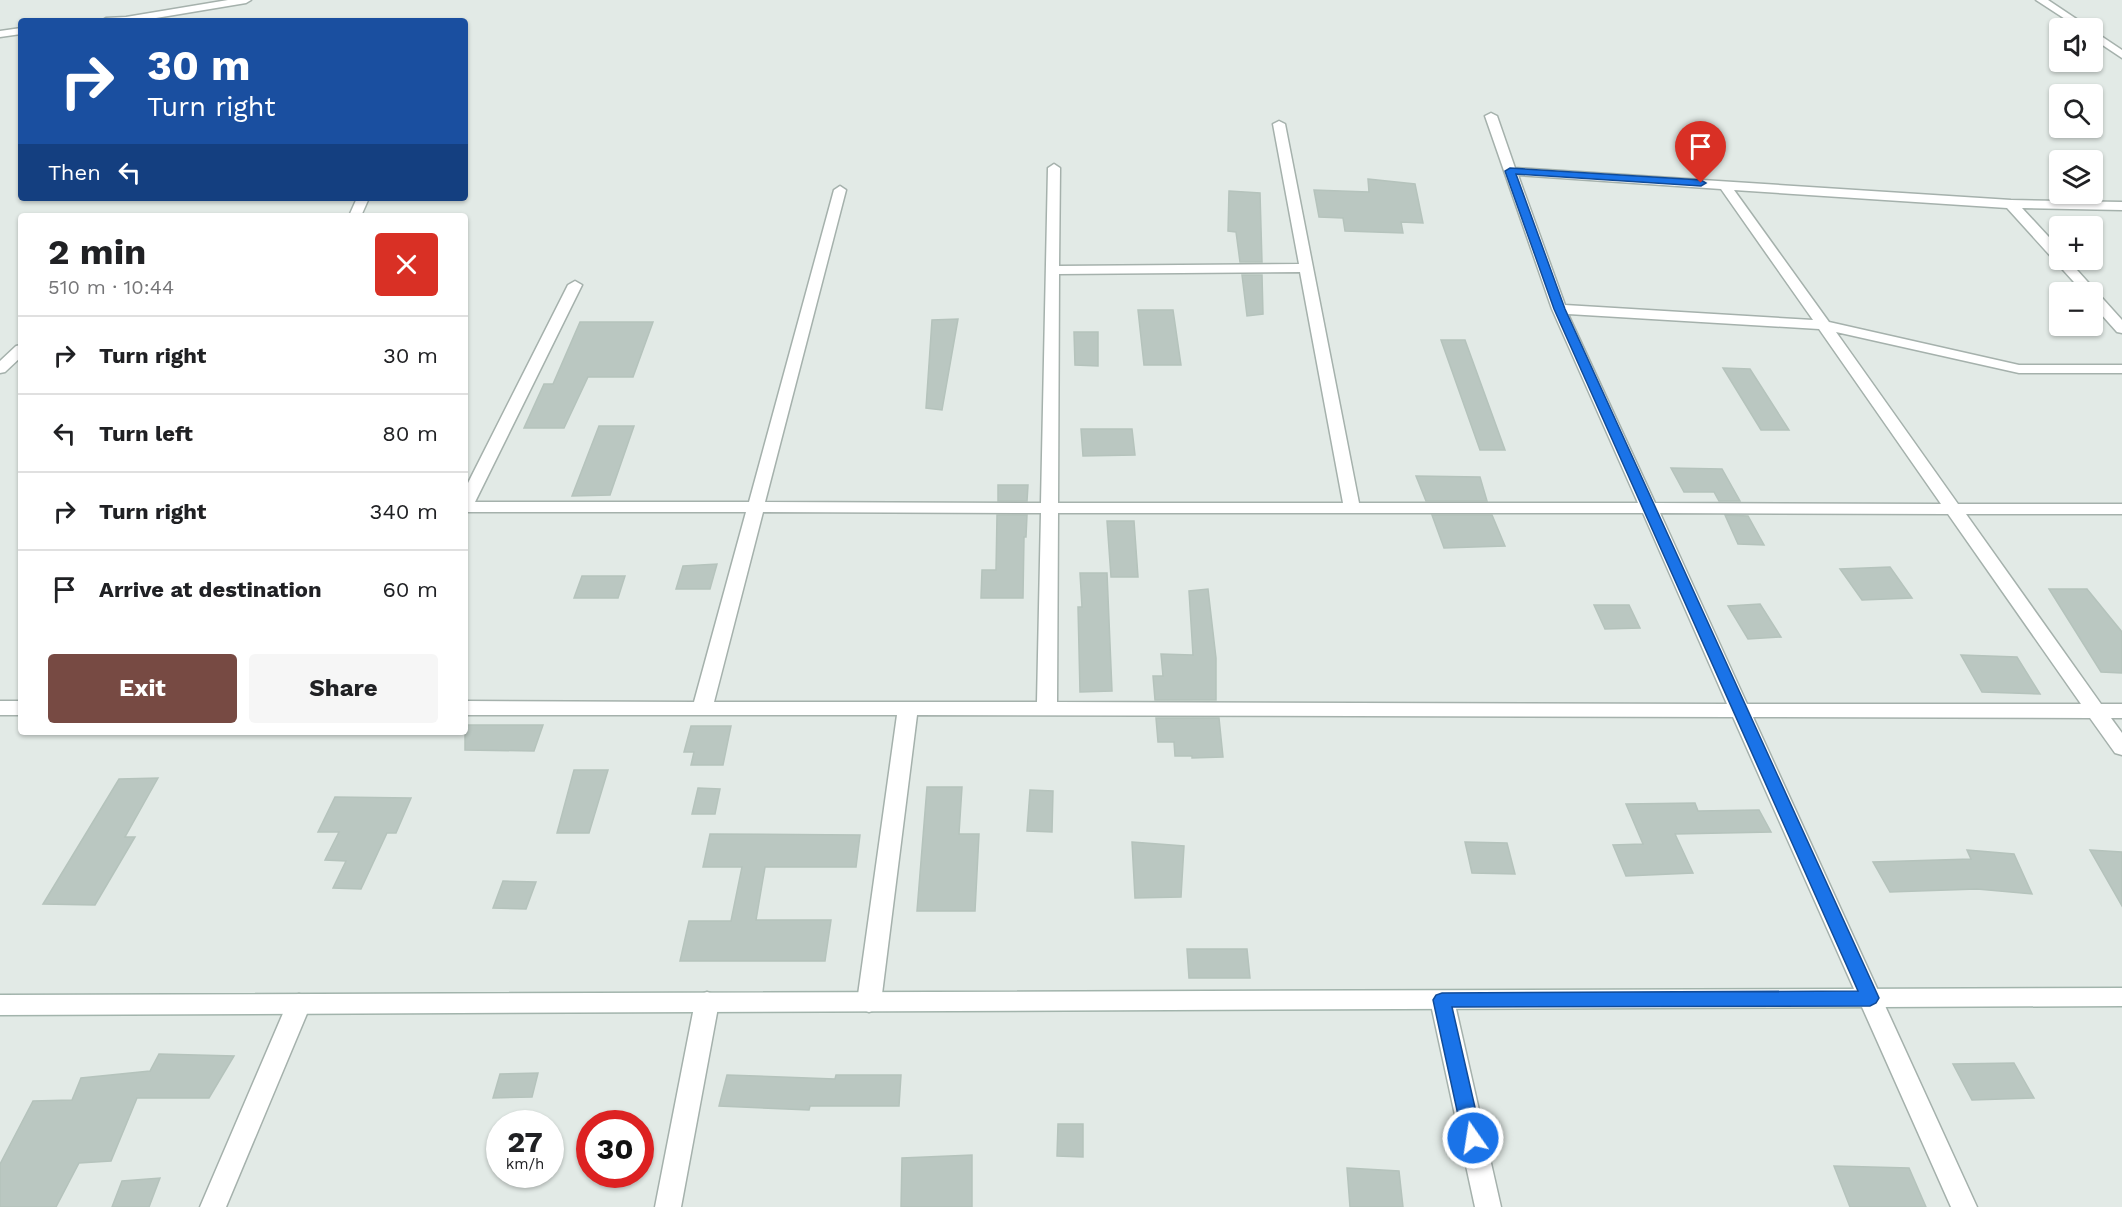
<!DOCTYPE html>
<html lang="en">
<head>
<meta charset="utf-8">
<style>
	:root { --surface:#fff; --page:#f6f6f6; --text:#202124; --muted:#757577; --line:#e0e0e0; --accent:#774a43 }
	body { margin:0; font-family:"Work Sans",sans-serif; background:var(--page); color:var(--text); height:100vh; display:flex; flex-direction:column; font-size:22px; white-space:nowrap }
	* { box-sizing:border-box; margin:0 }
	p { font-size:20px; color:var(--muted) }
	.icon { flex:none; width:33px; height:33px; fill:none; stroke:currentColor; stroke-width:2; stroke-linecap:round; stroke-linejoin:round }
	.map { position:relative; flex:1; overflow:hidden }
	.details { position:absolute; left:18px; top:213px; width:450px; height:522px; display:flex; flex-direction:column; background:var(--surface); border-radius:6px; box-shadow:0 2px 4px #0004 }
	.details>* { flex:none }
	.guide { position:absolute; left:18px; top:18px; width:450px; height:183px; border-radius:6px; box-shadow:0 2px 4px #0004; background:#1a4fa0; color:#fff; overflow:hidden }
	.tools { position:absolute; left:2049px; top:18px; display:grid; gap:12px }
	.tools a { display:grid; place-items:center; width:54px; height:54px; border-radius:6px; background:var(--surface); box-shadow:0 2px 4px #0004; font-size:30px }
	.speed { position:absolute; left:486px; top:1110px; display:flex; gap:12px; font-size:30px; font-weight:700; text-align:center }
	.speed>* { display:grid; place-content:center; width:78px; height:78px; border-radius:50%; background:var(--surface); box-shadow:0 2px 4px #0004; line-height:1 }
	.speed small { font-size:15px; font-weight:400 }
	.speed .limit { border:9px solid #d22; background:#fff; color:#111 }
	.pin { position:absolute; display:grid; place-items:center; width:51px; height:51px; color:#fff; margin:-62px -26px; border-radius:50% 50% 50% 0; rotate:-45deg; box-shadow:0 0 6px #0007 }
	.pin .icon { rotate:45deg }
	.me { position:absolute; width:66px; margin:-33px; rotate:347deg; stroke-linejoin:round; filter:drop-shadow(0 0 4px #0008) }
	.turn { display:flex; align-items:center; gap:21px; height:126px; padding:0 30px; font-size:27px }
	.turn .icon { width:78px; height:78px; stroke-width:2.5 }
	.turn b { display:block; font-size:42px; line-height:51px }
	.then { display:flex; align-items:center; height:57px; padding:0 30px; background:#0003; gap:12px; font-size:22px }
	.round { display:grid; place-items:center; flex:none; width:63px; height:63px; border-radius:6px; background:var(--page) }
	.headline { display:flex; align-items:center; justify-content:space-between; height:102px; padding:0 30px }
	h1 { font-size:36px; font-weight:700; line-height:45px }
	.primary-button { display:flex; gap:12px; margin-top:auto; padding:12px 30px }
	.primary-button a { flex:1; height:69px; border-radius:6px; background:var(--accent); color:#fff; font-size:24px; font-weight:700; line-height:69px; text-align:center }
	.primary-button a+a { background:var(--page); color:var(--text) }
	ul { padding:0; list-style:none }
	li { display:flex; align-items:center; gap:18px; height:78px; padding:0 30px; border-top:2px solid var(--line) }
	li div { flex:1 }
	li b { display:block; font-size:22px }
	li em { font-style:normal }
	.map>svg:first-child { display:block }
</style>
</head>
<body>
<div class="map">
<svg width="2122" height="1207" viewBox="0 0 2122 1207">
	<rect width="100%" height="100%" fill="#e2eae6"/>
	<!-- building -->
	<path fill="#bac7c1" stroke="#b5c3bc" stroke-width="1.5" d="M1368,179L1415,184L1423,223L1401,222L1403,233L1345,231L1343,218L1319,217L1314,190L1369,192Z
		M1229,191L1260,193L1262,262H1240L1236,232L1228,231Z
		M1242,275H1262L1263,314L1247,316Z
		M1138,310H1173L1181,365H1144Z
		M958,319L942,410L926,408L932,320Z
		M580,322H653L633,377H588L564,428H524L544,384H553Z
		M1074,332H1098V366L1075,365Z
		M1441,340H1465L1505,450H1480Z
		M1723,368L1750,369L1789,430H1761Z
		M599,426H634L610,495L572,496Z
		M1081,429H1132L1135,455L1083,456Z
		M1671,468L1722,469L1740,501H1719L1714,492H1684Z
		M1416,476L1480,477L1487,501H1426Z
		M998,485H1028L1027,501H998Z
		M997,515H1027L1026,537H1024L1023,598H981L982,570H996Z
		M1432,515H1492L1505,546L1444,548Z
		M1725,515L1748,516L1764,545L1738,544Z
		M1107,521H1134L1138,577H1111Z
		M717,564L710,589H676L683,566Z
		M1890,567L1912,598L1862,600L1840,569Z
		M1080,573H1107L1112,691L1080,692L1078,607H1082Z
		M582,576H625L618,598H574Z
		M1208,589L1216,658V700H1155L1153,676H1163L1161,654L1193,655L1189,591Z
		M2049,589H2087L2122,632V673L2101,672Z
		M1760,604L1781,637L1748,639L1728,606Z
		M1594,605H1629L1640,628L1605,629Z
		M1961,655L2017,657L2040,694L1982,692Z
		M1156,718H1219L1223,757L1192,758V756H1175L1174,742H1158Z
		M465,725H543L534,751L465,750Z
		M691,726H731L723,765H691L694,752H684Z
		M574,770H608L589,833H557Z
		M158,778L125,837H135L95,905L43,904L119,779Z
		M927,787H962L959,834H979L975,911H917Z
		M698,788L720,789L715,814H692Z
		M1030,790L1053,791L1052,832L1027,831Z
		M335,797L411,798L396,833H387L361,889L333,888L346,861L325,860L339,832H318Z
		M1695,803L1698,811L1759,810L1771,832L1675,834L1693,873L1626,876L1613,845L1643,844L1626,804Z
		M710,834L860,835L856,867H765L756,920H831L825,961H680L689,921H731L742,867H703Z
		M1132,842L1184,846L1181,897L1135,898Z
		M1465,842L1507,843L1515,874L1472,873Z
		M1967,850L2014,854L2032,894L1977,889L1890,892L1873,862L1971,859Z
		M2090,850L2122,852V906Z
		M503,881L536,882L526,909L493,908Z
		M1187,949H1247L1250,978H1189Z
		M159,1054L234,1056L209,1098H137L111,1161L79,1163L56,1207H0V1164L33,1101L72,1100L81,1078L150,1071Z
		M2014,1063L2034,1098L1972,1100L1953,1064Z
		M538,1073L532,1097L493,1098L500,1074Z
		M727,1075L835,1079L836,1075H901L899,1106H810L809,1110L719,1106Z
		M1058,1124H1083V1157L1057,1156Z
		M972,1155V1207H901L902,1158Z
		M1834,1166L1909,1168L1926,1207H1850Z
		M1347,1168L1399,1171L1403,1207H1350Z
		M160,1178L149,1207H112L122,1181Z"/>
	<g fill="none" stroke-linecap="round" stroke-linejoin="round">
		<!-- street casing -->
		<g stroke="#a5b1ac" stroke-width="3">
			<path id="street" d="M228,0H251L246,3L138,21H101L106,18L126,17Z
				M2036,0H2048L2090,28H2079Z
				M21,28V34L0,37V31Z
				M2092,30L2122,50V58L2092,38Z
				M1491,113L1497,116L1515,168L2011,200L2122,202V210L2022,208L2060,249V260H2068L2122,320V333L2117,332L2092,304V292H2083L2007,208L1734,190L1829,322L2019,365H2122V373H2019L1836,332L1958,504H2122V514H1966L2101,704H2122V718H2111L2122,733V755L2115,753L2090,718L1753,717L1977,1207H1951L1733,717L917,715L881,1002L877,1009L869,1012L861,1009L857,1002L897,715H465V701L694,702L746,512H465V489L568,285L575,281L582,285L475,502H749L834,190L840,186L846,190L765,502L1041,503L1048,168L1054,164L1060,168L1059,266L1299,264L1273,124L1279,121L1285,124L1359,503H1638L1552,309L1485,116ZM1518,175L1721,189L1813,320L1565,305ZM1300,272L1343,503H1058L1059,274ZM1568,314L1819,329L1941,504L1655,503ZM763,512L1041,513L1037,702H714ZM1058,513H1643L1727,704L1057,702ZM1660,513L1948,514L2081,704H1747Z
				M357,198H369L361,216H349Z
				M21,345V357L5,372L0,373V361L16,346Z
				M0,701H21V715H0Z
				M1442,991L1450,993L1454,1000L1501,1207H1475L1430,1000L1434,993Z
				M707,992L715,995L719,1002L681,1207H655L695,1002L699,995Z
				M299,994L307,997L311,1004L226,1207H200L287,1004L291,997Z"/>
		</g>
		<!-- secondary casing -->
		<g stroke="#a2b4ac" stroke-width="3">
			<path id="secondary" d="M2122,988V1006L0,1015V995Z"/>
		</g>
		<!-- street -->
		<use href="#street" fill="#fff" fill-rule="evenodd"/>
		<!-- secondary -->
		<use href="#secondary" fill="#fff" fill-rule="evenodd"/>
	</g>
	<!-- route -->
	<path fill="#1a73e8" stroke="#114b97" stroke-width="1.5" d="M1510,168L1701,180L1706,183L1701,186L1516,174L1565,309L1879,998L1876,1003L1870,1006L1452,1007L1482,1138L1480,1144L1473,1146L1466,1144L1463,1138L1433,1000L1436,995L1442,993L1858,991L1554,309L1505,171Z"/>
</svg>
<div class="tools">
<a><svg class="icon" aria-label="sound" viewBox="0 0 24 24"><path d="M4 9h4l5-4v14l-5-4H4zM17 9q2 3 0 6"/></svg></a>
<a><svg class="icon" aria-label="search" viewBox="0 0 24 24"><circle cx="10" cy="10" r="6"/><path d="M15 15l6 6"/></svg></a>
<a><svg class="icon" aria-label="layers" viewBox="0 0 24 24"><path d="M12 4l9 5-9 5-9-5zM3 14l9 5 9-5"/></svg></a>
<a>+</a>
<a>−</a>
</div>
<div class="speed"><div>27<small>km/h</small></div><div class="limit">30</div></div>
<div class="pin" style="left:1701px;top:183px;background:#d93025"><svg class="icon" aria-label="arrive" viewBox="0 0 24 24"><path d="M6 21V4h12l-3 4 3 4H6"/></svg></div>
<svg class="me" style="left:1473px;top:1138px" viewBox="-20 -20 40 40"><circle r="17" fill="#1a73e8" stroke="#fff" stroke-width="3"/><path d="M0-11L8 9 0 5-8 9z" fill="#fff"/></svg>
<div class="guide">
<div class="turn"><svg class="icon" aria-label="right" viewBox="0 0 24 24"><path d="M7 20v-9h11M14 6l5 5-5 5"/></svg><div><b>30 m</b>Turn right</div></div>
<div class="then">Then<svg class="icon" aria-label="left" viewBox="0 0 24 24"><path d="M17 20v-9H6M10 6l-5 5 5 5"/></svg></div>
</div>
<section class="details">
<div class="headline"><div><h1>2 min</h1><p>510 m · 10:44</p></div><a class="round" style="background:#d93025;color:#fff"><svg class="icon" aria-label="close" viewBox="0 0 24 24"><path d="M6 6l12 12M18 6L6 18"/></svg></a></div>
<ul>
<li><svg class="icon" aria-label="right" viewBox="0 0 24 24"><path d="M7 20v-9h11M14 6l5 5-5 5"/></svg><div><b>Turn right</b></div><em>30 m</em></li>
<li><svg class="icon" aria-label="left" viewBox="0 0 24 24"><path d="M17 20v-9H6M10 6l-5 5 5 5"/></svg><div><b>Turn left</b></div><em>80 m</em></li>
<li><svg class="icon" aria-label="right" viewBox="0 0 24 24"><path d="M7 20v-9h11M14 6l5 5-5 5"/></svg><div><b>Turn right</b></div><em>340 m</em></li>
<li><svg class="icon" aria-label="arrive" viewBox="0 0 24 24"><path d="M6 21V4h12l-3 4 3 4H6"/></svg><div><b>Arrive at destination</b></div><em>60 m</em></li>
</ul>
<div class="primary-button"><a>Exit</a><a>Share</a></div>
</section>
</div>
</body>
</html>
